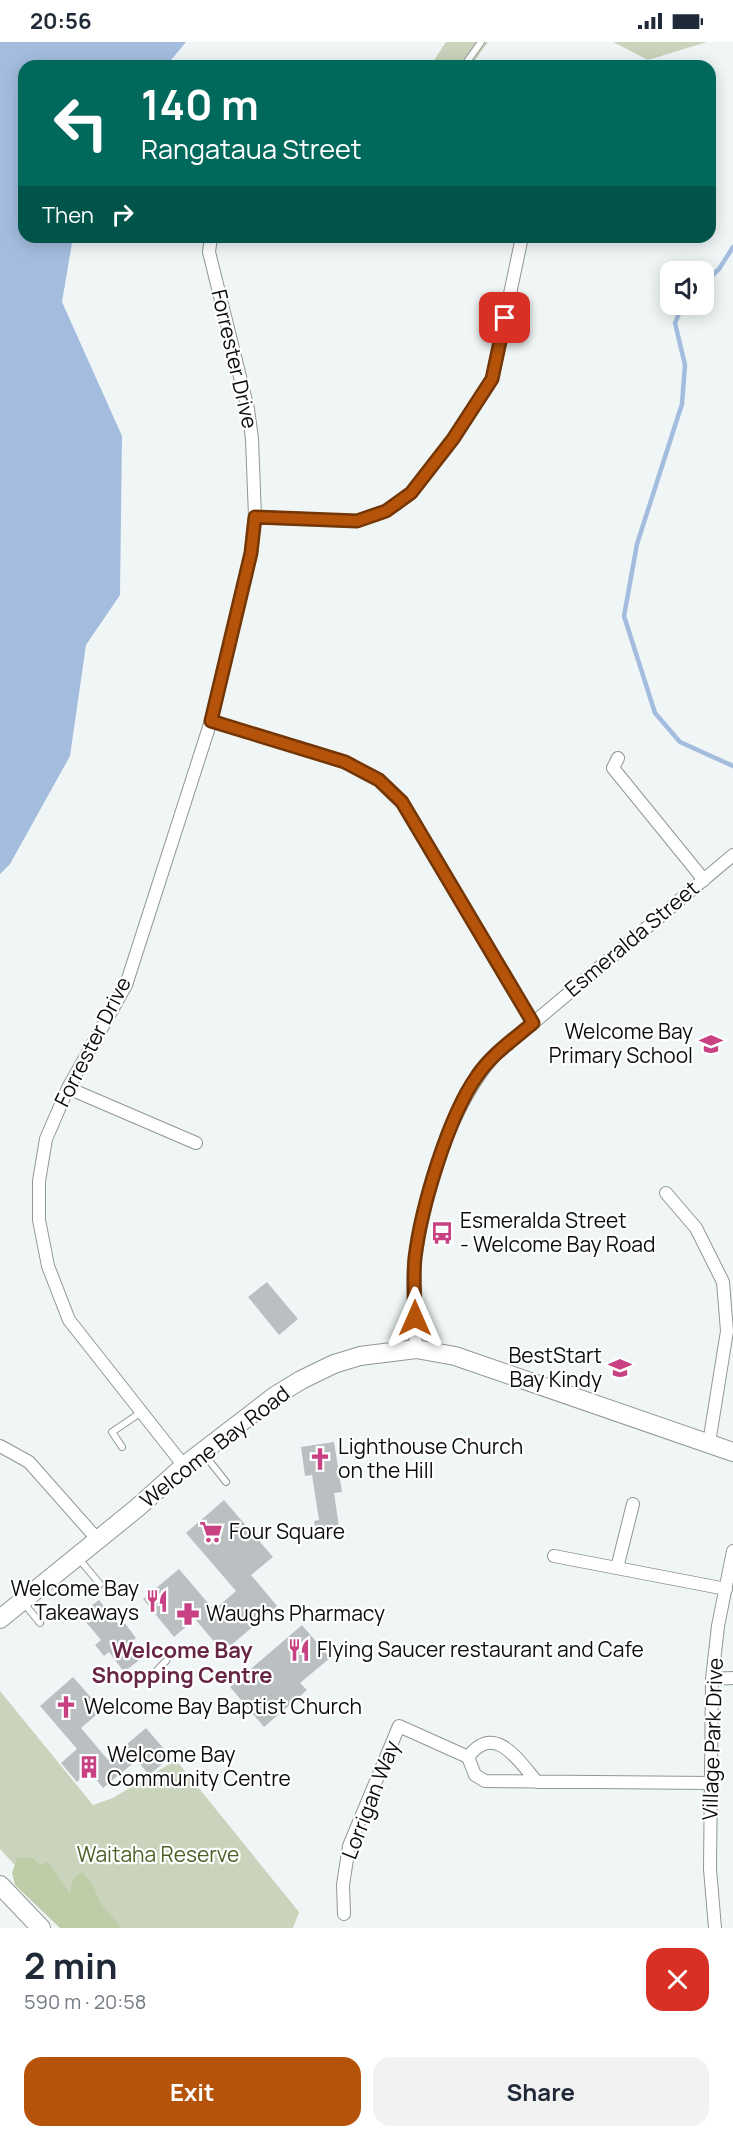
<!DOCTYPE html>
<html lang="en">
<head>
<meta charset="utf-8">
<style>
	:root { --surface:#fff; --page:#f2f2f3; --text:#1f2937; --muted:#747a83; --accent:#b45309 }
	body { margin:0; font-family:Manrope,sans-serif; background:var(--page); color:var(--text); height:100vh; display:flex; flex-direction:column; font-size:22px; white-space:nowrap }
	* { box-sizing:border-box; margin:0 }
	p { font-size:20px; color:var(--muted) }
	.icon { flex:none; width:33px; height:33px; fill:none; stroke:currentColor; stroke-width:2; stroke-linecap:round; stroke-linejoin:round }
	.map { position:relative; height:1886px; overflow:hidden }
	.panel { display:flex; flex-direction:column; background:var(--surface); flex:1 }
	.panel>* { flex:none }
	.top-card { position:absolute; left:18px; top:18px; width:698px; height:183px; border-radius:18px; box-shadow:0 3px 15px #0003; background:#00695c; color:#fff; overflow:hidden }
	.controls { position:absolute; left:660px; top:219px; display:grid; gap:12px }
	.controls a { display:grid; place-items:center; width:54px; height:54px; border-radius:12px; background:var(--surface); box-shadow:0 3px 15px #0003; font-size:30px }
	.pin { position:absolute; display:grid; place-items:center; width:51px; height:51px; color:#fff; margin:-26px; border-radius:12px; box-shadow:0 3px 9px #0006 }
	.me { position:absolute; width:66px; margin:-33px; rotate:0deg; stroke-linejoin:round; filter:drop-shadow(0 0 4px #0008) }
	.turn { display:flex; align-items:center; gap:21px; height:126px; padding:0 24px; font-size:27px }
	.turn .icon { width:78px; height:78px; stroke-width:2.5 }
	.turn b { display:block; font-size:42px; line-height:51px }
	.then { display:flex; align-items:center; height:57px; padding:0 24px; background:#0003; gap:12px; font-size:22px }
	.round { display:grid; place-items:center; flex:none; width:63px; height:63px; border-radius:18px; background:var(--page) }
	.overview { display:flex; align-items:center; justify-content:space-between; height:102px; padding:0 24px }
	h1 { font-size:36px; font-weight:700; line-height:45px }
	.button { display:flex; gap:12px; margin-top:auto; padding:12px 24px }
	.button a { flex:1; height:69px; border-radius:18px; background:var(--accent); color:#fff; font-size:24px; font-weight:700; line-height:69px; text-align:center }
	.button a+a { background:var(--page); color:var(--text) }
	.status { display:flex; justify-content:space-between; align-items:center; height:42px; padding:0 30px; background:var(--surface); direction:ltr }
	.status svg { height:16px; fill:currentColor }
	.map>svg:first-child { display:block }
</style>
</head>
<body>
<div class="status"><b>20:56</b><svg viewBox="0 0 49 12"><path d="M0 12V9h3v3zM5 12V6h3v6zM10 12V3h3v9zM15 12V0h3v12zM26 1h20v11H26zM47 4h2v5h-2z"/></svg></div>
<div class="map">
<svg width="733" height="1886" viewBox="0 0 733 1886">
	<rect width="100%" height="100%" fill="#f0f6f6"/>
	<!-- green -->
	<path fill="#cad3bb" d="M446,0H488L471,24H430Z
		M613,0H707L648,18Z
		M0,1649L93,1763L113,1756L176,1718L299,1870L293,1886H73L0,1807Z"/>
	<!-- forest -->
	<path fill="#becda7" d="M17,1816H33L39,1823L48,1820L70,1852L73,1837L82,1830L93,1843L100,1861L122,1886H60L15,1843L12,1831Z"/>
	<!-- water -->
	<path fill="#a4bddf" d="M0,0H186L166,24H24V195H73L62,260L122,394L120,553L86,603L70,714L10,822L0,832Z"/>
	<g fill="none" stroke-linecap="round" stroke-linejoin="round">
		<!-- stream -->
		<path stroke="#a4bddf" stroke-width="4.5" d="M704,241L719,227L733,205
			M683,262L675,281L685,323L682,362L637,502L624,574L655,671L680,700L733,724"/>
	</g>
	<!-- building -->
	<path fill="#babfc1" d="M267,1240L298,1277L279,1293L248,1255Z
		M334,1400L342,1450L334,1451L340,1492L317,1496L314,1479L319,1478L312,1433L305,1434L301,1405Z
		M224,1458L273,1515L251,1533L277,1564L223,1610L195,1577L174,1595L143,1557L179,1527L214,1568L236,1549L186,1491Z
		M99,1558L119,1583L124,1580L136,1596L131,1600L143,1615L124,1630L109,1610L104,1614L95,1603L101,1598L80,1573Z
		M302,1583L330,1616L300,1641L307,1648L264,1685L230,1645Z
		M73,1635L102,1668L81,1686L108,1718L146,1686L171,1715L149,1733L137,1718L103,1746L89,1729L77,1740L61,1721L77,1707L40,1664Z"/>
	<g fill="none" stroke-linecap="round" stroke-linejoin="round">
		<!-- lane casing -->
		<g stroke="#919696" stroke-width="8">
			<path id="lane" d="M464,24L481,0
				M122,1405L112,1390L140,1371
				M204,1412L226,1440
				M79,1517L100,1542
				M23,1560L40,1581
				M158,1627L166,1619"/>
		</g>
		<!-- street casing -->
		<g stroke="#919696" stroke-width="14">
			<path id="street" d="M255,475L357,479L386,469L411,451L453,397L492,337L522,195
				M211,679L345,720L379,738L402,761L533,981
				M618,716L613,726L704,838
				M68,1046L196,1101
				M666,1151L696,1186L723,1240L727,1289L709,1401
				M416,1307C415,1277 411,1244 415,1215C425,1148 450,1064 495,1013L733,813
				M0,1404L29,1420L98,1498
				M184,1424L69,1278L48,1224L39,1178V1139L46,1097L68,1046L126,943L211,679L251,511L255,475L252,397L248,367L209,210L211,195
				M554,1514L726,1547
				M617,1526L633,1462
				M712,1637L733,1636
				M537,1740C518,1718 495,1680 468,1715L475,1733L485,1739L711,1741
				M344,1872L343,1843L349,1804L399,1684L468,1715
				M715,1886L710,1827L712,1637L718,1584L733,1509"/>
		</g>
		<!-- secondary casing -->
		<g stroke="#919696" stroke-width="20">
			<path id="secondary" d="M0,1577L137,1466L184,1424L275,1354L301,1338L334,1322L360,1314L416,1307L455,1314L733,1410
				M0,1843L41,1886"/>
		</g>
		<!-- lane -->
		<use href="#lane" stroke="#fff" stroke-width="6"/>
		<!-- street -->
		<use href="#street" stroke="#fff" stroke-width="12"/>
		<!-- secondary -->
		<use href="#secondary" stroke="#fff" stroke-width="18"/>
	</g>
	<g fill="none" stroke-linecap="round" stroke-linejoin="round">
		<!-- route casing -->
		<g stroke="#753606" stroke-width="15">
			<path id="route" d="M415,1276C415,1256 413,1235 415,1216C421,1166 448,1075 477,1034C491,1013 514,997 533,981L402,760L379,738L345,720L211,679L251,511L255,475L357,479L386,469L411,451L453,397L492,337L505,276"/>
		</g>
		<!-- route -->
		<use href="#route" stroke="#b45309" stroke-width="10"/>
	</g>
	<!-- icons -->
	<defs>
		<g id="school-bare" transform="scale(1.8)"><path d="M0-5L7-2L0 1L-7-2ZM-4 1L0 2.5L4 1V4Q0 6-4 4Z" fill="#c74183" stroke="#fff" stroke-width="2.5" paint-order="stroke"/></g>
		<g id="bus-bare" transform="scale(1.8)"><path d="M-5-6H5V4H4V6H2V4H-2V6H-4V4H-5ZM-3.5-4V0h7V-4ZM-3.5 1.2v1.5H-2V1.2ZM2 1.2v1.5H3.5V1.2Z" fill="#c74183" stroke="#fff" stroke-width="2.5" paint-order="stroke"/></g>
		<g id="church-bare" transform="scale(1.8)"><path d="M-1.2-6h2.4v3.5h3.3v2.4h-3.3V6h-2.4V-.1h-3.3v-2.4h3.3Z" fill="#c74183" stroke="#fff" stroke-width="2.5" paint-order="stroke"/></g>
		<g id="supermarket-bare" transform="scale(1.8)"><path d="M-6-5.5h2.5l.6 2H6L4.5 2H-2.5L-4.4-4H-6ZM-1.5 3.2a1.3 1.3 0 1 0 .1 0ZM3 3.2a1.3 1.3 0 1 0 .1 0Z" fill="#c74183" stroke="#fff" stroke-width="2.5" paint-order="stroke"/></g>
		<g id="restaurant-bare" transform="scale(1.8)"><path d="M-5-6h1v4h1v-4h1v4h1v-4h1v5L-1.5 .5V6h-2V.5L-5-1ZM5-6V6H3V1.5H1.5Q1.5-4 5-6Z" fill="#c74183" stroke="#fff" stroke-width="2.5" paint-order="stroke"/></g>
		<g id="pharmacy-bare" transform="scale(1.8)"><path d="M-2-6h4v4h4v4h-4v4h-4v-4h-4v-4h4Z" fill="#c74183" stroke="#fff" stroke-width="2.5" paint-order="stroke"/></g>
		<g id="building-bare" transform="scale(1.8)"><path d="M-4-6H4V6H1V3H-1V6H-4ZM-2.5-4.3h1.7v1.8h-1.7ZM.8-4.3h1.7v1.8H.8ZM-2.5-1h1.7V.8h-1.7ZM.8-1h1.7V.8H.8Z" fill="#c74183" stroke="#fff" stroke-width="2.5" paint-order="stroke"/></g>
	</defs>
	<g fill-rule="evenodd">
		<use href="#school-bare" x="711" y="1002"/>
		<use href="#bus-bare" x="442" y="1191"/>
		<use href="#school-bare" x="620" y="1326"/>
		<use href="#church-bare" x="320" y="1417"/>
		<use href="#supermarket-bare" x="211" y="1490"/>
		<use href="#restaurant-bare" x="157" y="1559"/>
		<use href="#pharmacy-bare" x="188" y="1572"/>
		<use href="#restaurant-bare" x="299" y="1608"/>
		<use href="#church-bare" x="66" y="1665"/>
		<use href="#building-bare" x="89" y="1725"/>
	</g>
	<g text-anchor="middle" stroke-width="4.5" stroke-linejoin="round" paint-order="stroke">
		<!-- street labels -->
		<g font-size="21" fill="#0c0e0e" stroke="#fff">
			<text transform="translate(234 317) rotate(77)" y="7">Forrester Drive</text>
			<text transform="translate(632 897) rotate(-40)" y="7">Esmeralda Street</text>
			<text transform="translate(93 1000) rotate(-63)" y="7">Forrester Drive</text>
			<text transform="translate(215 1405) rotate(-38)" y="7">Welcome Bay Road</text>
			<text transform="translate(713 1697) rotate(-88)" y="7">Village Park Drive</text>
			<text transform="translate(371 1758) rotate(-69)" y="7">Lorrigan Way</text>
		</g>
		<!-- poi labels -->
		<g font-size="21" fill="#0c0e0e" stroke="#fff" text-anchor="start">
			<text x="693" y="997" text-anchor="end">Welcome Bay<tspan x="693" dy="24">Primary School</tspan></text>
			<text x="460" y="1186">Esmeralda Street<tspan x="460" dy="24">- Welcome Bay Road</tspan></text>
			<text x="602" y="1321" text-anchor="end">BestStart<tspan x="602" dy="24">Bay Kindy</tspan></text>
			<text x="338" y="1412">Lighthouse Church<tspan x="338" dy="24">on the Hill</tspan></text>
			<text x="229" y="1497">Four Square</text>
			<text x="139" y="1554" text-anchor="end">Welcome Bay<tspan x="139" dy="24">Takeaways</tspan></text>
			<text x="206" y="1579">Waughs Pharmacy</text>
			<text x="317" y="1615">Flying Saucer restaurant and Cafe</text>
			<text x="84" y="1672">Welcome Bay Baptist Church</text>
			<text x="107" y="1720">Welcome Bay<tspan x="107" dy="24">Community Centre</tspan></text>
		</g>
		<!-- park labels -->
		<g font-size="21" fill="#4d6027" stroke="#fff">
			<text x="158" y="1820">Waitaha Reserve</text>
		</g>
		<!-- neighbourhood labels -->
		<g font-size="22" font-weight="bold" fill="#672645" stroke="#fff">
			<text x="182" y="1616">Welcome Bay<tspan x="182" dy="25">Shopping Centre</tspan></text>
		</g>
	</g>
</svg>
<div class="controls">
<a><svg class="icon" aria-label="sound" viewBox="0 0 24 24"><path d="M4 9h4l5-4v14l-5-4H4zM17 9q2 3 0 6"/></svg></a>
</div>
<div class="pin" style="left:505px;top:276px;background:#d93025"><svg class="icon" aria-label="arrive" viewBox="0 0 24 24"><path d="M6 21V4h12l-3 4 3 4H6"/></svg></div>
<svg class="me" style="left:415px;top:1276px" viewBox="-20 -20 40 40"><path d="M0-17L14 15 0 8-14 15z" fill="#b45309" stroke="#fff" stroke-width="4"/></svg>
<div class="top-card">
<div class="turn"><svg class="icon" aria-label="left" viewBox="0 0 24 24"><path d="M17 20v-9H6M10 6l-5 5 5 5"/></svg><div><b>140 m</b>Rangataua Street</div></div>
<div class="then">Then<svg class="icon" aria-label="right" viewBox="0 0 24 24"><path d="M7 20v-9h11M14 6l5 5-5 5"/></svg></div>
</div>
</div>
<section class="panel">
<div class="overview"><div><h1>2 min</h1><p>590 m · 20:58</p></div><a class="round" style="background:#d93025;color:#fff"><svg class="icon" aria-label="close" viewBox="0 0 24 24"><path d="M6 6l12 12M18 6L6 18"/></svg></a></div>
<div class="button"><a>Exit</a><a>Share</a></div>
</section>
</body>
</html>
